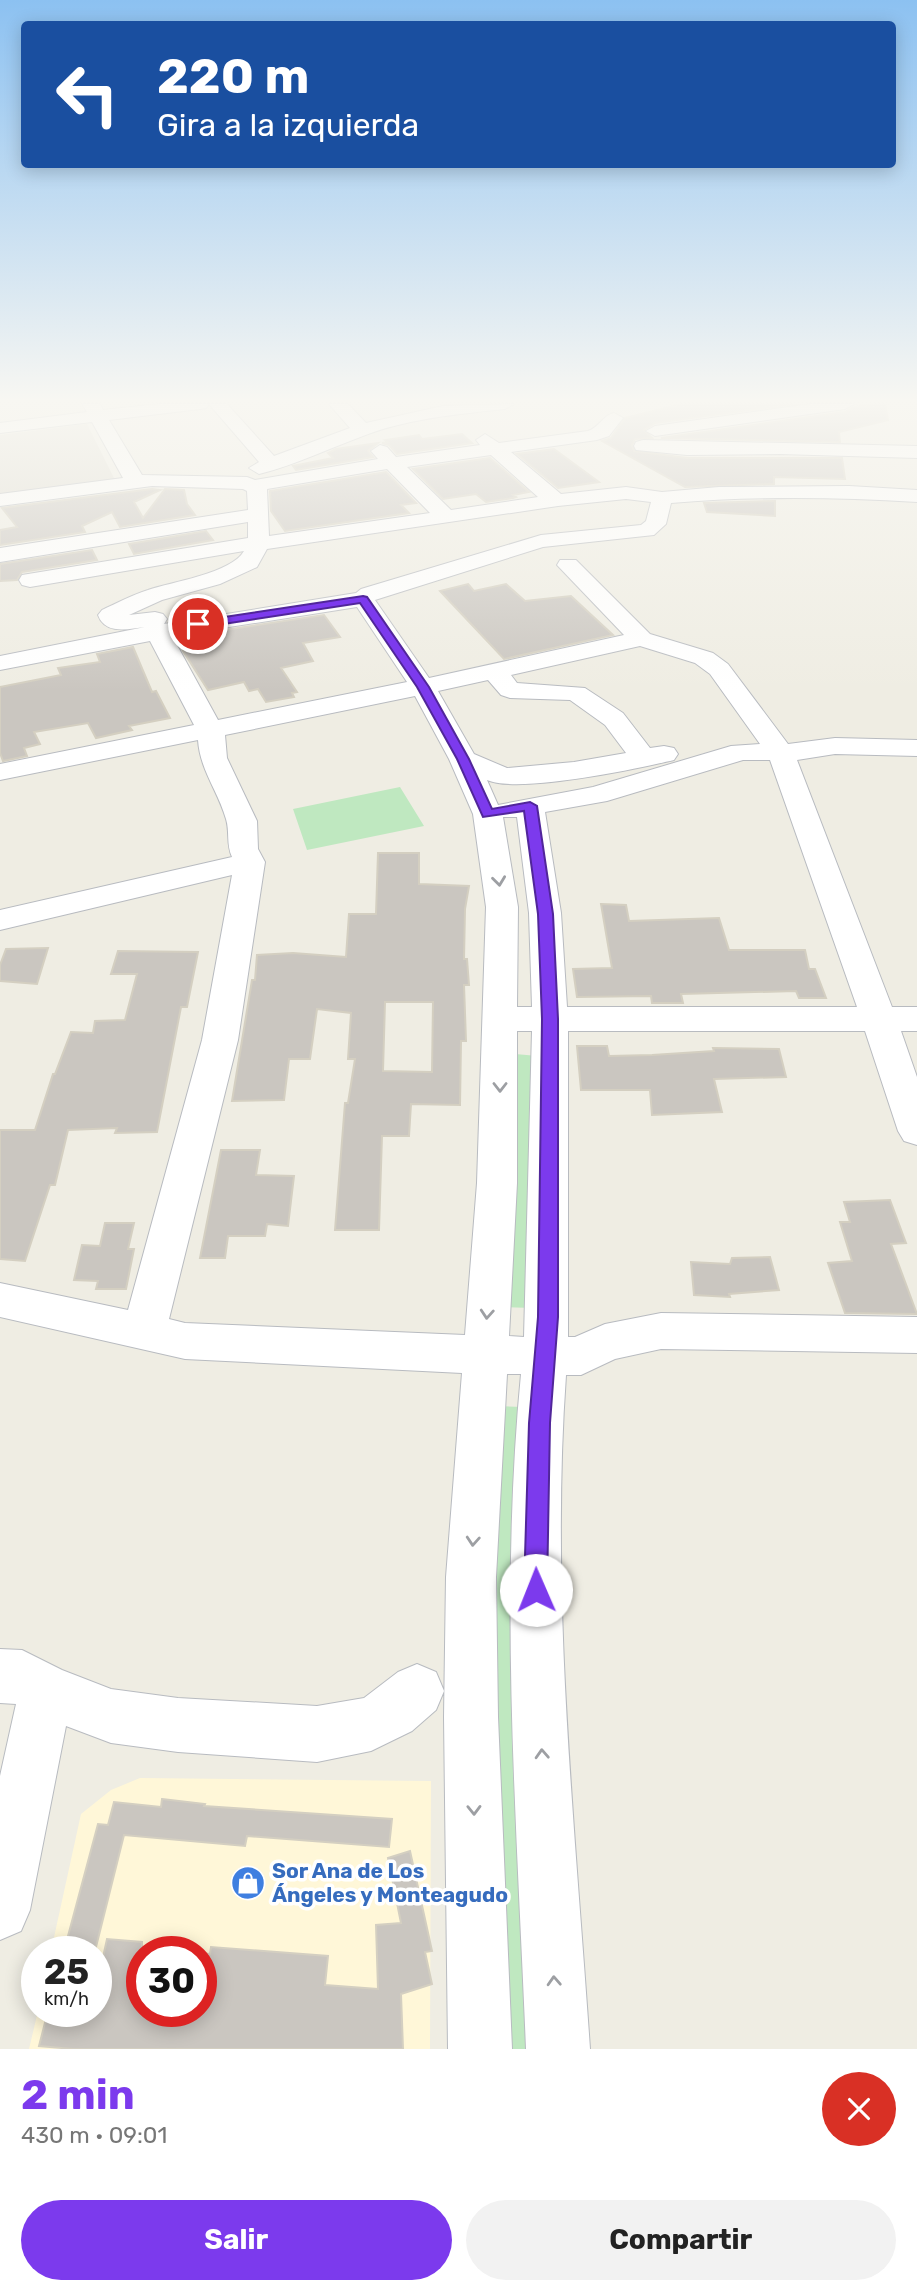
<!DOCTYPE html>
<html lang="es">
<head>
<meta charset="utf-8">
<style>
	:root { --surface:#fff; --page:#f2f2f2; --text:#222; --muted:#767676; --accent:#7c3aed }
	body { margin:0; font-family:Rubik,sans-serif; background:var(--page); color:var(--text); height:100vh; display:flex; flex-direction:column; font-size:26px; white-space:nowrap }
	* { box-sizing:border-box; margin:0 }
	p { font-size:23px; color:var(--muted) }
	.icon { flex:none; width:38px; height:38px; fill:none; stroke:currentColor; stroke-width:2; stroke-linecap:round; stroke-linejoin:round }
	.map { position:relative; height:2049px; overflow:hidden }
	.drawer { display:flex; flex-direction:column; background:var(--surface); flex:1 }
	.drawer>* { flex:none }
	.hud { position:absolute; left:21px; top:21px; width:875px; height:147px; border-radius:7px; box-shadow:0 4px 18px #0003; background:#1a4fa0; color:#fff; overflow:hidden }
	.speed { position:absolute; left:21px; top:1936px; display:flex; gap:14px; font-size:35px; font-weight:700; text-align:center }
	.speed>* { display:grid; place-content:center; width:91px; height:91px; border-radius:50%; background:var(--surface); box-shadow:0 4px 18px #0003; line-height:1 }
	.speed small { font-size:18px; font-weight:400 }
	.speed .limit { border:10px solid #d22; background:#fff; color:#111 }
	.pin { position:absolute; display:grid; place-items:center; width:60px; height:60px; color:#fff; margin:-30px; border:4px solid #fff; border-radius:50%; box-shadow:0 2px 7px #0007 }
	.me { position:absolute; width:77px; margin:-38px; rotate:359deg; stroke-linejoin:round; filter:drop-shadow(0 0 5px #0008) }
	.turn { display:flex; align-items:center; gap:24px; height:147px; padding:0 21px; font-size:32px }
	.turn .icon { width:91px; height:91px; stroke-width:2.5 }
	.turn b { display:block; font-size:49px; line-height:60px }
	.round { display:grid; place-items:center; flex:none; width:74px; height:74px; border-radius:37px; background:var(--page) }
	.overview { display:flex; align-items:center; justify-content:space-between; height:119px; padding:0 21px }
	h1 { font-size:42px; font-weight:700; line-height:52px; color:var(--accent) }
	.button { display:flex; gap:14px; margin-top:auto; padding:14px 21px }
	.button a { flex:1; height:80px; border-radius:42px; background:var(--accent); color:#fff; font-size:28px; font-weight:700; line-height:80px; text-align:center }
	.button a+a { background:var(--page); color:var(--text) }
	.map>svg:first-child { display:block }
</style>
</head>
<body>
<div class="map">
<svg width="917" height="2049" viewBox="0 0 917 2049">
	<rect width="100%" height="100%" fill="#efede3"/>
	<!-- commercial -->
	<path fill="#fff7d8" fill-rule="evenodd" d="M140,1778L431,1781L430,2049H29L38,2011H96V1951H51L81,1814L111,1790ZM142,1951H201V2011H142Z"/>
	<!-- education -->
	<path fill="#dfdcd2" d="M87,424L115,480L0,496V435Z"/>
	<!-- green -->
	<path fill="#bfe8c0" d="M400,787L424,826L307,850L293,809Z
		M515,1054L538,1056L533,1308L504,1307Z
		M497,1406L523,1407L535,2049H505L492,1753Z"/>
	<!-- building -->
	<path fill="#cac6c0" stroke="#d4cfc1" stroke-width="2" fill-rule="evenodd" d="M682,404H794L655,423L644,430L652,438L635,439L632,445L634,451L687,458H842L845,479L774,477V484L685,487L602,441L611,438L625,418Z
		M875,404H885L888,420L839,432L840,442L661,438L845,412L854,407Z
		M462,434L472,443L397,454L389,445L382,443L388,442L385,440L419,435L422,439Z
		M378,443L368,451L373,457L296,470L293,466L333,458L328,453L336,449Z
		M554,449L599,482L558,488L517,454Z
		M490,458L529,492L513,495L516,497L513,498L486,502L476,494L443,499L413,469Z
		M386,472L416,503L401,505L409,513L285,531L271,511L270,491Z
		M152,489L160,490L134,502L143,518L165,489L184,490L187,504L195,515L120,527L112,512L82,526L85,532L0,545V530L17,527L2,508Z
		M775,501V516L707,512L704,503Z
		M206,531L213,540L134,554L129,544Z
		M92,550L97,560L22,572L17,580L0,581V564Z
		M468,584L474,591L506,584L525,601L571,596L613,635L504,659L440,591Z
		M324,615L340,637L303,643L313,661L281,668L297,692L292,693L294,697L266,702L258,689L249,691L244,682L208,690L183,651L195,649L192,644L222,639L218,631Z
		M133,647L152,692L156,691L170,718L129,726L132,730L96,738L88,723L34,732L40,744L24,748L27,756L3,761L0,753V687L61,675L58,668L100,662L97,654Z
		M378,853H419V884L469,886L465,909L464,959H467L469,985H464L466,1041H461L460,1105L411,1104L409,1136H382L379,1230H335L345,1103H348L355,1059H348L351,1013L317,1009L310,1059H289L284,1100L232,1101L252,980H255L257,955L293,953L346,957L349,914H376ZM385,1002H433L432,1072L383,1071Z
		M601,904L626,905L629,921L719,918L729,950H805L809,969H815L826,998H799L796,991L681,994L683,1003H652L651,996L577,997L573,969L612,968Z
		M48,948L37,984L0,981V965L6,949Z
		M118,951L198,952L187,1007H181L157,1132L115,1133L117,1128L68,1130L55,1185H50L25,1261L0,1259V1130H35L53,1074H55L71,1032L93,1033L95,1021L125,1020L137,974H111Z
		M577,1046H607L609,1056L652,1055L714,1051L713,1048L779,1049L786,1077L714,1079L722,1112L652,1115L650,1090H581Z
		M221,1150H260L256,1175L294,1176L288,1226L267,1224L265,1236H228L225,1258H200Z
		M890,1200L906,1243L891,1244L917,1314L845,1313L828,1263L852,1261L840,1222H850L844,1202Z
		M105,1223H134L128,1249H134L126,1289H96L98,1281L74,1280L82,1245L100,1246Z
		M770,1257L779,1290L729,1294L730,1297L694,1295L691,1262L730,1264L732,1258Z
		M162,1799L205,1804L204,1806L392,1819L389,1847L247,1836L245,1846L124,1835L95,1951H64L98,1824L108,1825L114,1802L161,1807Z
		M410,1851L432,1951L425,1952L432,1984L401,1994L403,2049H73L39,2046L48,2011H96V1989L107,1939L142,1942V2011H201V1953L210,1954L211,1947L328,1956L325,1985L378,1989L376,1925L401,1923L388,1858Z"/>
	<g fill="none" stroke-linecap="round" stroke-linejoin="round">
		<!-- minor casing -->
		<g stroke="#b8bbc0" stroke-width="2">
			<path id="minor" d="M82,404H100L103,410L159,404H209L206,408L200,409L109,420L142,475L247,477L255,480L378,459L371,451L380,445L387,447L396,457L480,445L476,440L485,434L499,443L588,431C600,427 603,415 614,413L623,418L609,436L597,440L511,452L561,494L626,487L662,492L719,487L849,486L917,490V502C835,497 753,496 671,503L666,524L654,535L543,547L375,600L429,678L624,635L557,565L560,560H576L650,634L713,653L728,664L788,744L835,738L917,740V756L835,754L797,760L892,1007H917V1031H901L917,1077V1145L904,1141L898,1131L865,1031H568V1337H575L605,1324L661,1313L917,1317V1353L661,1349L615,1359L581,1375H566C550,1599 575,1825 590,2049H526C517,1825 499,1598 521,1374H507L496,1577L498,1717L512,2049H448L444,1717L446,1577L462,1373L185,1359L0,1317V1283L128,1310L202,1040L232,875L0,930V910L232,857C226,844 230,832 226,819C218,791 200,770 198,740L0,780V764L194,725L150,641L0,670V656L145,627C128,629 105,635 98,615L102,610C117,603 132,595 148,590C171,582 232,573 244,551L30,587L22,585L19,580L22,575L248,538V522L0,562V548L248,510L247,491L243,489L152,486L0,506V494L123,478L92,422L0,433V423L87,412ZM491,455L538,497L451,510L407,467ZM387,469L430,513L269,536L267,489ZM626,499L651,502L646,521L641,525L541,535L361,589L356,593L164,624L167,619L163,614L155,612L129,615L162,600L220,584L257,567L267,549L558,506ZM357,607L407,682L218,720L172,636ZM640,646L695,663L710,674L760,744L731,746L593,787L498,805L487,780C518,794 636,769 674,760L678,754L674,748L664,746L650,748L623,713L585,688L517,683L511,675ZM488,680L501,695L510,698L570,700L605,725L626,753L574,762L507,768L474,754L438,691ZM415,696L449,759L473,814L486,907L477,1183L465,1335L185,1323L169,1319L238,1040L265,862L258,849L257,821L227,758L225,735ZM743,760H770L857,1007H567L561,913L545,812L607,801ZM503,817H517L529,913L532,1007H517L518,907ZM517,1031H532L524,1337L509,1336L517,1183Z
				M209,404H227L274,456L350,428L329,404H348L366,423L443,406L514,404L505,409C461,414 413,418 371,433C334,446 296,465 259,474L249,468L259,462Z
				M810,404H854L845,409L655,436L646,431L655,426Z
				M643,440L917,446V458L780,454L687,455L636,450L634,446L636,442Z
				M0,1649L22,1650L62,1670L111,1689L178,1698L317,1706L364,1698L398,1672L417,1664L436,1672L444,1691L436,1710L412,1731L371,1751L317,1762L178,1752L111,1743L66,1726L30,1910L21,1931L0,1940V1776L16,1704L0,1703Z"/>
		</g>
		<!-- minor -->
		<use href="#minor" fill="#fff" fill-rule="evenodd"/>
	</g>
	<!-- one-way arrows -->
	<defs><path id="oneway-chevron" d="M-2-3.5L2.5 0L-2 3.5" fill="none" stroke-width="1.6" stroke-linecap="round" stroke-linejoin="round" transform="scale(1.75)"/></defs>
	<g stroke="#9d9fa3">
		<use href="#oneway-chevron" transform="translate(499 881) rotate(83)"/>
		<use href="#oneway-chevron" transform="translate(500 1087) rotate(90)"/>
		<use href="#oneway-chevron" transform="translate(487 1314) rotate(94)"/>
		<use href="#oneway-chevron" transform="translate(473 1541) rotate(94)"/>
		<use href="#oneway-chevron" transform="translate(542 1754) rotate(-93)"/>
		<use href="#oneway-chevron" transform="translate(474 1810) rotate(89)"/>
		<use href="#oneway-chevron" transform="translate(554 1981) rotate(-93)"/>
	</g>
	<!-- sky -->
	<linearGradient id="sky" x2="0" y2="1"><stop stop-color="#8cc1f1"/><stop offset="0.58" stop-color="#f8f7f2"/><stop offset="1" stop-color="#f8f7f2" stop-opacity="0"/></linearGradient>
	<rect width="917" height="691" fill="url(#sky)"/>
	<!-- route -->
	<path fill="#7c3aed" stroke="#51269a" stroke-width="2" d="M363,596L367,597L429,687L469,759L492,809L530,802L537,806L553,914L558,1019V1317L550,1423L547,1590L544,1598L536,1602L527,1598L524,1590L529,1423L538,1317L542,1019L538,914L524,811L483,817L457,759L417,687L360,603L198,628L193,624L198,621Z"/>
	<!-- icons -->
	<defs>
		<g id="shop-disc" transform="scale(1.75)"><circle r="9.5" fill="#3f7fe0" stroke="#fff"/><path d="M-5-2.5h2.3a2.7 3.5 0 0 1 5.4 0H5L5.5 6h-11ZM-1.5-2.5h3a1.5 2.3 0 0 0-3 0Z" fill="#fff"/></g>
	</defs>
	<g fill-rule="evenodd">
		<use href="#shop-disc" x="248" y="1883"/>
	</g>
	<g text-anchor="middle" stroke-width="7" stroke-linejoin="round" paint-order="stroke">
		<!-- near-shop labels -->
		<g font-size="21" font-weight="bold" fill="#366cbe" stroke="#fff" text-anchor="start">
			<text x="272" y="1878">Sor Ana de Los<tspan x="272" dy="24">Ángeles y Monteagudo</tspan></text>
		</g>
	</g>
</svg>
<div class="speed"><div>25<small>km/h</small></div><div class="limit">30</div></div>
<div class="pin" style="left:198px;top:624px;background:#d93025"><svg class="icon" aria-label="arrive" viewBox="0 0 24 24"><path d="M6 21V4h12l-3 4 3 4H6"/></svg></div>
<svg class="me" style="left:536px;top:1590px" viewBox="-20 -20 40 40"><circle r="19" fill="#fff"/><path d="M0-13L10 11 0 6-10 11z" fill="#7c3aed"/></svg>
<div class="hud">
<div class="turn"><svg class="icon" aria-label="left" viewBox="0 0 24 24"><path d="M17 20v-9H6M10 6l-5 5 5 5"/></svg><div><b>220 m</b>Gira a la izquierda</div></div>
</div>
</div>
<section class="drawer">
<div class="overview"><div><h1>2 min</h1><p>430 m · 09:01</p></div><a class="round" style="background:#d93025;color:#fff"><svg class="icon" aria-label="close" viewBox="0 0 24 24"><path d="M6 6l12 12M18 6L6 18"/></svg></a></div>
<div class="button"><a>Salir</a><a>Compartir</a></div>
</section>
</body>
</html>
